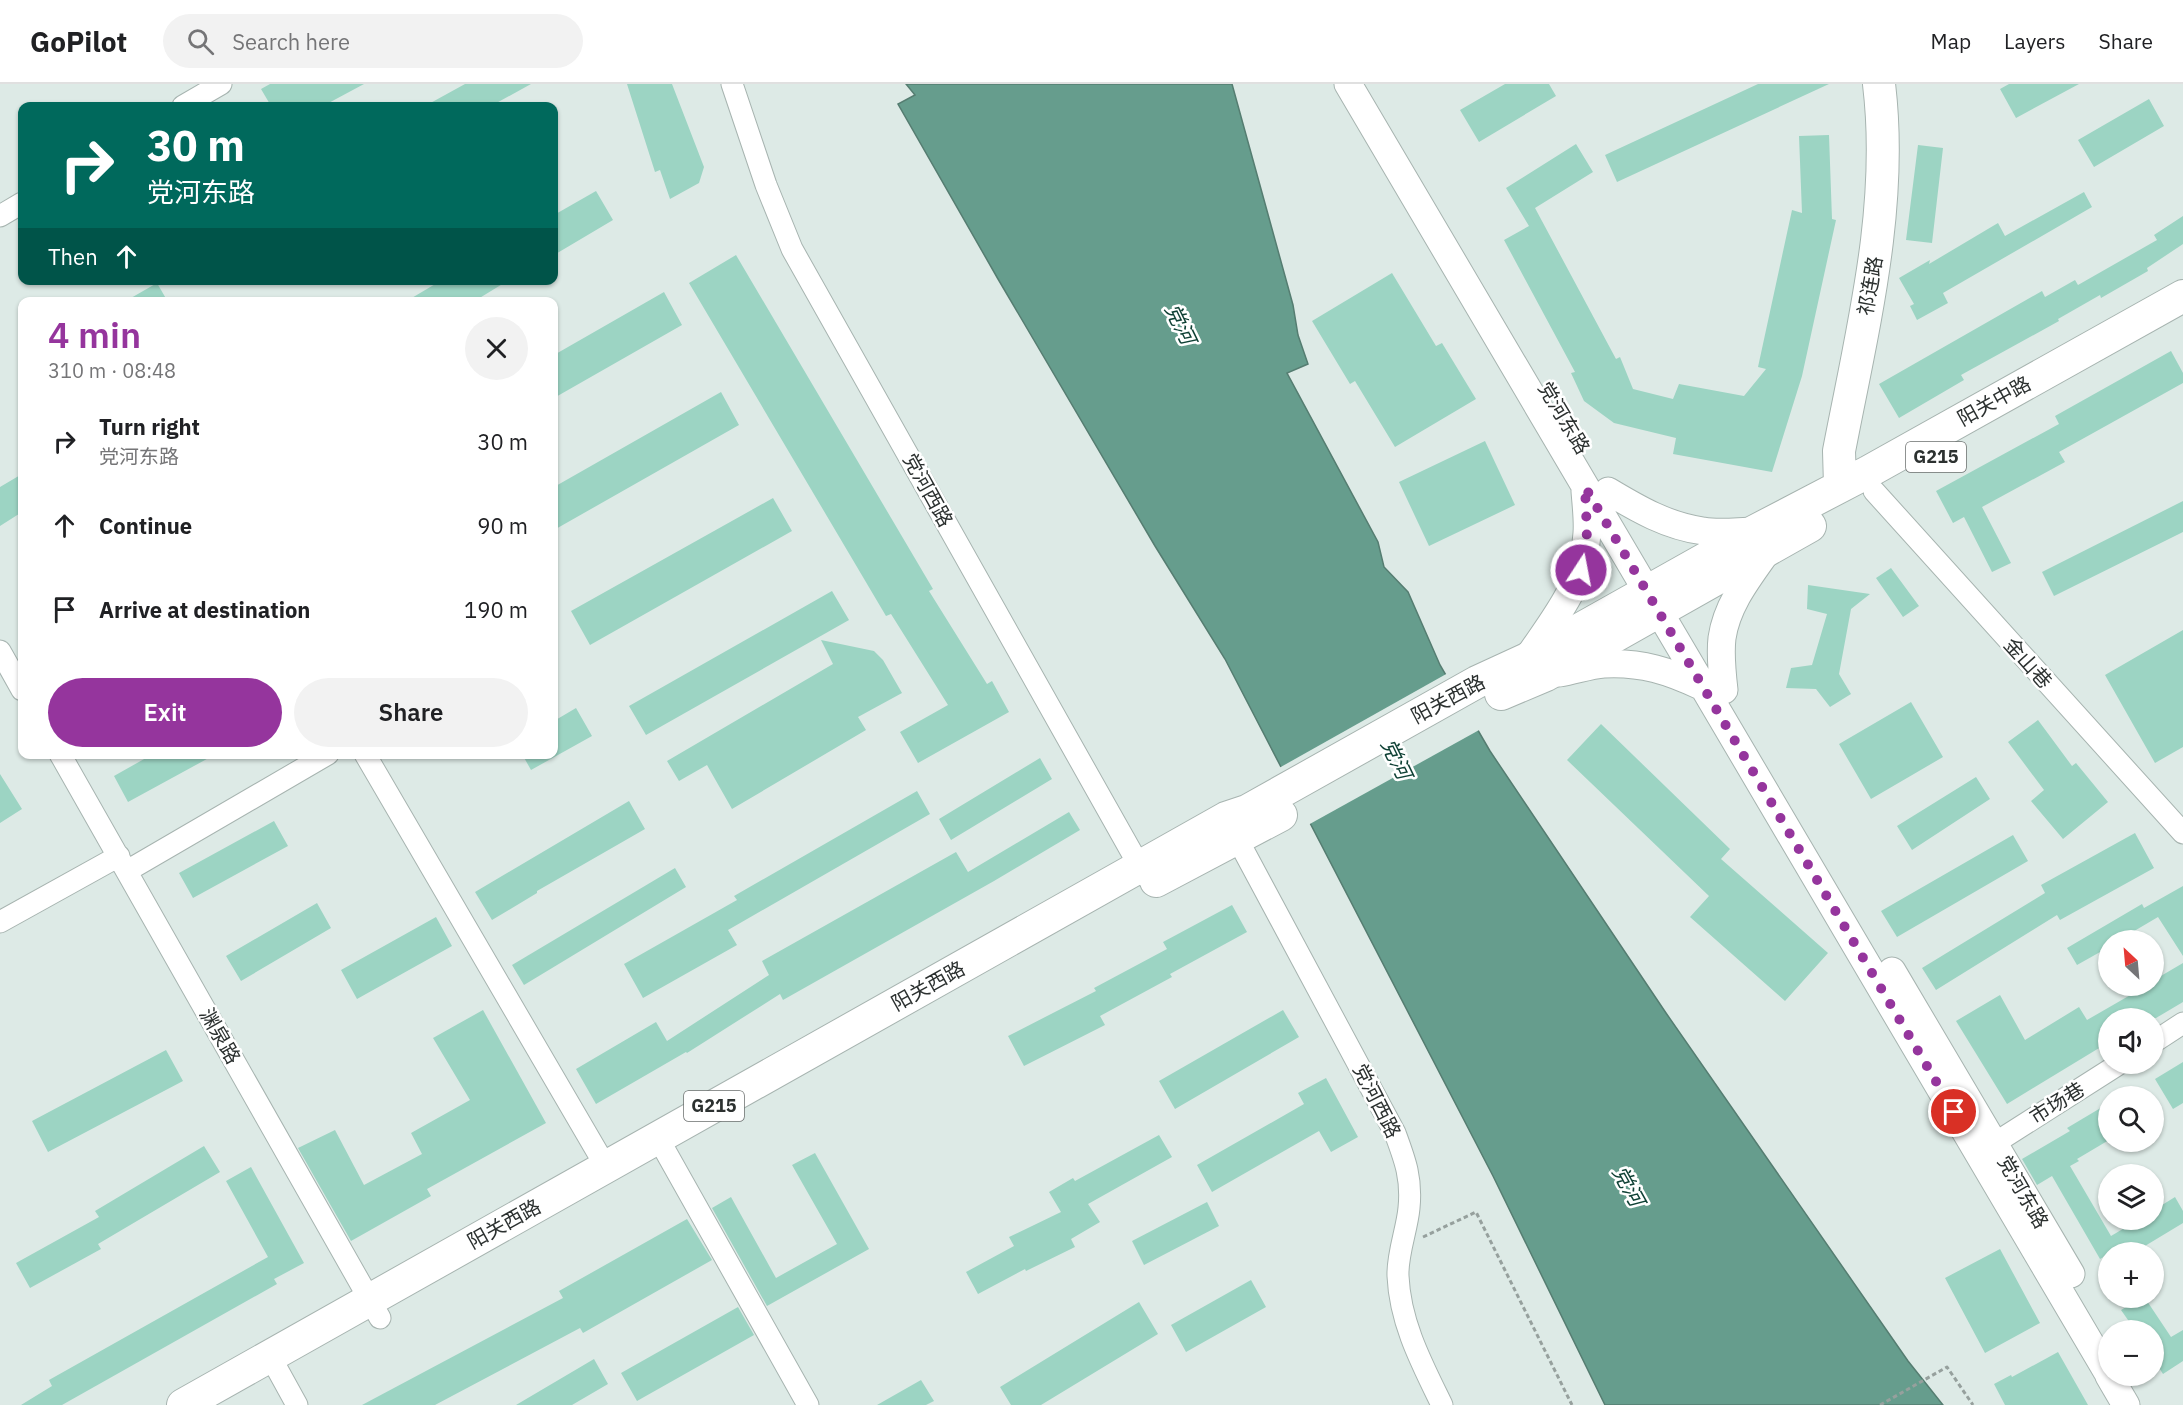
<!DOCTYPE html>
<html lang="en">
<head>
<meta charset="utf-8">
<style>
	:root { --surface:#fff; --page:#f2f2f2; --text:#202124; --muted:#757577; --line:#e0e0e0; --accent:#95359d }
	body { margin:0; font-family:"IBM Plex Sans","Noto Sans SC",sans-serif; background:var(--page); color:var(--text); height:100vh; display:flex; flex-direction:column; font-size:22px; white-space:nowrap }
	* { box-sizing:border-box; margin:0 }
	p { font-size:20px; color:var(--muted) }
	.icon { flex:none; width:33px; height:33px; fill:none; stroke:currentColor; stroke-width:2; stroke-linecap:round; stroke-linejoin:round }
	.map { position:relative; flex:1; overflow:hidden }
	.side { position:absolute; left:18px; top:213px; width:540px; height:462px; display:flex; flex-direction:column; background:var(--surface); border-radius:12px; box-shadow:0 2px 4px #0004 }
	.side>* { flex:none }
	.hud { position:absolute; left:18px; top:18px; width:540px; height:183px; border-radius:12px; box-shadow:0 2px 4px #0004; background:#00695c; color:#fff; overflow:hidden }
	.needle { width:39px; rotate:334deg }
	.tools { position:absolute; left:2098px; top:846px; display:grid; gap:12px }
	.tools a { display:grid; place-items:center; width:66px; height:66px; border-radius:50%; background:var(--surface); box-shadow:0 2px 4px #0004; font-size:30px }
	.pin { position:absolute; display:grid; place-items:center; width:51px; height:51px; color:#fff; margin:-26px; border:3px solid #fff; border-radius:50%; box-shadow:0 2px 6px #0007 }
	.me { position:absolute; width:66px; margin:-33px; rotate:11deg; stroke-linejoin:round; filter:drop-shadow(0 0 4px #0008) }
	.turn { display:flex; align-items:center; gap:21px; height:126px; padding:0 30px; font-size:27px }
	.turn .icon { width:78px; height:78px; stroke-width:2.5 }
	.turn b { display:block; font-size:42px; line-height:51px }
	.then { display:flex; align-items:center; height:57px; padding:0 30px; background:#0003; gap:12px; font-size:22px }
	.round { display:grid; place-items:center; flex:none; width:63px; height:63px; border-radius:32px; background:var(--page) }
	.head { display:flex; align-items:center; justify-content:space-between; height:102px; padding:0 30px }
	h1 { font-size:36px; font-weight:600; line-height:45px; color:var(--accent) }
	.action { display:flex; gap:12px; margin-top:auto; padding:12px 30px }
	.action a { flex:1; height:69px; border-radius:36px; background:var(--accent); color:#fff; font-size:24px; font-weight:600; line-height:69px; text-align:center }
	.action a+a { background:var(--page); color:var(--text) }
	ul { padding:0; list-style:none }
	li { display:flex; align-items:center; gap:18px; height:84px; padding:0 30px }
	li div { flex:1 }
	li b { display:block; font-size:22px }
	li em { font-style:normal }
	header { display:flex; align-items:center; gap:36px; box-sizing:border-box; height:84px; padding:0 30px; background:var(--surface); border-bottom:2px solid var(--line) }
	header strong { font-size:28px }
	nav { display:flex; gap:33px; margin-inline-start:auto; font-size:21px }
	.search { width:420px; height:54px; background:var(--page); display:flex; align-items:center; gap:15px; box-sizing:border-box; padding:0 21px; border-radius:33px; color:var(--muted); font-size:22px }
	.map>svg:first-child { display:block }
</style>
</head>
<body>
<header>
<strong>GoPilot</strong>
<div class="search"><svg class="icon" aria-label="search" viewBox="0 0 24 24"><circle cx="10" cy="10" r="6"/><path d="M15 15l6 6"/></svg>Search here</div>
<nav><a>Map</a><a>Layers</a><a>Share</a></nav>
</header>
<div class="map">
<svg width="2183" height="1321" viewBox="0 0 2183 1321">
	<rect width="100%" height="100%" fill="#ddeae6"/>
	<!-- water -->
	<path fill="#669d8d" stroke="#557d71" stroke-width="1.5" d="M906,0H1232L1293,221L1298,251L1308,280L1287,289L1378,458L1384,483L1408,508L1440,581L1490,667L1666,929L1908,1277L1943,1321H1605L1493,1092L1225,575L1155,462L998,195L898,20L915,11Z"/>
	<!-- pier -->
	<path fill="#ddeae6" d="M1448,589L1481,645L1308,741L1279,684Z"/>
	<!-- building -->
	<path fill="#9cd4c3" d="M270,0H364L323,22H271L261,5Z
		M465,0H531L491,22H425Z
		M627,0H672L704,83L699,99L670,115L660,86L655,88Z
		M1505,0H1549L1556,12L1479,58L1460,26Z
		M1758,0H1829L1617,98L1605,71Z
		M2009,0H2079L2016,34L2000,5Z
		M2149,15L2164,42L2094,83L2078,56Z
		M1829,51L1832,135L1836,136L1802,292L1772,388L1673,370L1676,354L1614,339L1584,317L1571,289L1575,288L1504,156L1529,142L1506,104L1576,60L1593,88L1535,124L1616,275L1620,273L1633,305L1673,315L1679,300L1744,312L1766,285L1758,283L1792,126L1802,129L1799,52Z
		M1918,61L1943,64L1932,159L1906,156Z
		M596,107L613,136L554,171V131Z
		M2084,108L2092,123L1943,209L1948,219L1917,236L1910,222L1914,220L1899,194L1930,176L1929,180L1998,139L2005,152Z
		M2183,132V160L2147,184L2148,187L2101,214L2100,211L2058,235L2059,237L1961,291L1964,296L1899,334L1879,300L2042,207L2045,213L2075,196L2078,201L2157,156L2154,151Z
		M736,171L933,505L929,507L987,600L992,597L1009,628L918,679L900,648L948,621L891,530L886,532L689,199Z
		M1392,189L1436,262L1442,259L1476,315L1395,363L1355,297L1350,300L1312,237Z
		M442,196H509L473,218H405Z
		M157,199L168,218H124Z
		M664,208L682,241L554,314V271Z
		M2171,267L2183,289V299L2059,368L2065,378L1982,423L2011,479L1992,488L1964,433L1953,439L1936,407L2059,340L2055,332Z
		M721,308L739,341L554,446V403Z
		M1485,357L1515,421L1429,462L1399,398Z
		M22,390V428L0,442V403Z
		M773,414L792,447L590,561L571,527Z
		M2183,417V448L2054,512L2042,488Z
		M1891,484L1919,522L1903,533L1876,494Z
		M1808,501L1870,510L1851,525L1839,590L1851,610L1830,623L1816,605L1786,604L1791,584L1812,581L1827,530L1807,525Z
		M832,507L849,536L646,651L629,622Z
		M2183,546V663L2155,679L2105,591Z
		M821,556L874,567L883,576L902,609L858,633L866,646L732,725L707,681L679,697L667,677L833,580Z
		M1911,618L1943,673L1871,715L1839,660Z
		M576,624L592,652L531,686L522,670H554V637Z
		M2038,636L2072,682L2076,679L2108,718L2063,755L2031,717L2044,706L2008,658Z
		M1601,640L1730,765L1721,775L1828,869L1785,917L1690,833L1709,812L1567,676Z
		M153,670H216L128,718L114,692Z
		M1040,674L1052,695L951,756L939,735Z
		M0,690L22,725L0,739Z
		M1976,693L1990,715L1912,766L1897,742Z
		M917,707L930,730L728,846L737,861L643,914L624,880L737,816L734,812Z
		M629,717L645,745L537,807V809L492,836L475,808Z
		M1069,728L1080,746L994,797L783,916L780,910L687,969L686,968L596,1020L576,985L656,938L667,957L769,891L762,877L956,768L968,788Z
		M274,737L288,762L193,814L179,789Z
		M2135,749L2154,784L2060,836L2057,831L1936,906L1922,884L2045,809L2041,801Z
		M2013,751L2028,777L1897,853L1881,827Z
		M675,784L686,803L524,901L512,881Z
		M2183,802V872L2158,833L2119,856H2109V863L2077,881L2067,864L2142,820L2144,824Z
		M317,819L331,844L241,897L226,872Z
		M1232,821L1247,848L1170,890L1172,893L1100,932L1105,941L1024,982L1008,952L1096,907L1094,904L1167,865L1163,858Z
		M436,833L452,862L357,915L341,886Z
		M2183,879V918L2156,934H2109V958L2007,1020L1956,937L2000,911L2025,956L2079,923L2087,936L2146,902H2154V896Z
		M483,926L546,1039L427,1105L431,1112L351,1157L298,1064L335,1046L364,1101L422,1070L411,1049L470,1016L433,954Z
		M1283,926L1299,953L1175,1025L1159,997Z
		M166,966L183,997L48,1068L32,1037Z
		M2183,978V1019L2173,1025L2155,995Z
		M1326,994L1358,1053L1331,1068L1319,1047L1212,1108L1197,1081L1304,1020L1298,1009Z
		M2109,1019V1056L2077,1075L2079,1077L2070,1082L2111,1152L2138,1136H2154V1126L2175,1113L2183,1127V1139L2135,1168H2125L2121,1163L2100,1175L2052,1092L2037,1101L2022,1075L2070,1047L2067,1044Z
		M1159,1051L1172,1073L1088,1120L1100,1138L1071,1155L1075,1163L1026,1187L1025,1185L978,1210L966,1188L1014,1162L1009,1153L1061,1128L1049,1108L1073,1094L1075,1097Z
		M204,1062L220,1088L98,1160L101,1165L30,1204L16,1179L99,1133L95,1127Z
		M815,1069L869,1165L767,1222L712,1124L731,1113L776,1194L837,1160L792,1081Z
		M251,1083L304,1179L274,1195L277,1200L62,1321H21L52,1302L49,1296L268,1173L226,1097Z
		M1207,1118L1219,1142L1144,1181L1132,1157Z
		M687,1135L712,1176L583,1249L580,1244L435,1321H362L563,1214L559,1207Z
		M2000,1165L2040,1239L1985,1269L1945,1194Z
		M1251,1196L1266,1223L1186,1268L1171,1241Z
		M2141,1214H2145L2171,1253L2183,1246V1277L2163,1290L2154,1276V1246H2135L2121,1226Z
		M1139,1218L1158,1250L1041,1321H1011L1000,1303Z
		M738,1223L754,1251L637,1317L621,1289Z
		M2058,1268L2088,1321H2005L1994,1300L2011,1291L2012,1293Z
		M594,1275L608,1300L572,1321H516Z
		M921,1296L934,1317L926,1321H877Z"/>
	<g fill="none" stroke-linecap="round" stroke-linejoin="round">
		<!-- minor casing -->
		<g stroke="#a7b4b0" stroke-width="23">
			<path id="minor" d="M732,0L766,101L792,165L1145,792
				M183,22L221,0
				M0,132L22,119
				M1874,407L2183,749
				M0,567L22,606
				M60,670L380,1234
				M365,670L606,1083
				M1232,745L1395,1049C1405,1076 1412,1094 1409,1124C1407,1146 1397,1170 1398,1192C1400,1239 1422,1280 1442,1321
				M127,787L328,670
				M0,838L119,772
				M2154,958L2183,939
				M658,1054L808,1321
				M1995,1059L2119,980
				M270,1272L297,1321"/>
		</g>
		<!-- major casing -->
		<g stroke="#a7b4b0" stroke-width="29">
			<path id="major" d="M1348,0L2109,1291
				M1608,407C1638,425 1667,442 1703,447C1720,450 1739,447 1755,447
				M1527,575C1553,536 1585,499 1587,449C1588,436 1586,421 1585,407
				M1559,589C1574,587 1589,581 1604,580C1642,578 1669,587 1703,603
				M1724,606C1722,589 1720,571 1722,554C1727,520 1749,493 1768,466
				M1892,887L2071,1190
				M2109,1292L2126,1321"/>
		</g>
		<!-- highway casing -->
		<g stroke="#a7b4b0" stroke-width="34">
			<path id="highway" d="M1840,401L1839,367C1862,247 1894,123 1879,0
				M1501,610L1546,591L1810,442
				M1156,797L1281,731
				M183,1321L1226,734L1247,727L1477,598L1527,575L1755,447L1868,388L2183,212"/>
		</g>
		<!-- path -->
		<path stroke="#96a09d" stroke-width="3" stroke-dasharray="4.5 3" stroke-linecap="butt" d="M1423,1153L1476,1128L1572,1321
			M1880,1321L1947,1283L1973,1321"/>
		<!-- minor -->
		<use href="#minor" stroke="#fff" stroke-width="21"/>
		<!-- major -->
		<use href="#major" stroke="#fff" stroke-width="27"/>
		<!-- highway -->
		<use href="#highway" stroke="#fff" stroke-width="32"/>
	</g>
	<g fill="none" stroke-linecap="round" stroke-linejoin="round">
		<!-- route -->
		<path stroke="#95359d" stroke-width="10" stroke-dasharray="0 18" d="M1581,486L1587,449L1585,403L1954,1028"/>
	</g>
	<g text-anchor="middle" stroke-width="5" stroke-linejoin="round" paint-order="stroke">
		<!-- shield labels -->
		<g fill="#fff" stroke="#6b6f6e" stroke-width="1.5">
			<rect x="1906" y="358" width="60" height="30" rx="4.5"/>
			<rect x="684" y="1007" width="60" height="30" rx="4.5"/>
		</g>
		<g font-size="18" font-weight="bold" fill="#2c3130">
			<text x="1936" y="379">G215</text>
			<text x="714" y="1028">G215</text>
		</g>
		<!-- street labels -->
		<g font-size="20" fill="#2c3130" stroke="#fff">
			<text transform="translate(1870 202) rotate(-80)" y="7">祁连路</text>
			<text transform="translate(1994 317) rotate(-29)" y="7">阳关中路</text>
			<text transform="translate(1564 334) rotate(59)" y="7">党河东路</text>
			<text transform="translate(928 406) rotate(61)" y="7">党河西路</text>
			<text transform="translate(2028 579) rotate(48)" y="7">金山巷</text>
			<text transform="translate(1448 615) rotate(-28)" y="7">阳关西路</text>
			<text transform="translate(928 902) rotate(-29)" y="7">阳关西路</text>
			<text transform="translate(220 952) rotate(60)" y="7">渊泉路</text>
			<text transform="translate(1377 1017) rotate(63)" y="7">党河西路</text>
			<text transform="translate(2057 1019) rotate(-32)" y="7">市场巷</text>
			<text transform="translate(2023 1108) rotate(60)" y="7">党河东路</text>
			<text transform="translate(504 1140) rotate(-29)" y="7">阳关西路</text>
		</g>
		<!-- water labels -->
		<g font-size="21" font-style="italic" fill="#0f4135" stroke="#fff">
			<text transform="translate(1180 240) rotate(64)" y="7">党河</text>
			<text transform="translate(1396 675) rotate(64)" y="7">党河</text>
			<text transform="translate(1628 1102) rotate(61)" y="7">党河</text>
		</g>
	</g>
</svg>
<div class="tools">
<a><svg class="needle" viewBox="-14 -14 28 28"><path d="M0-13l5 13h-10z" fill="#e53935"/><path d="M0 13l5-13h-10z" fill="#757577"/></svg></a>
<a><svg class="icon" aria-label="sound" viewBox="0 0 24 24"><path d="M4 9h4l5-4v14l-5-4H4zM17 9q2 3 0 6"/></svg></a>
<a><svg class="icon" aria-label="search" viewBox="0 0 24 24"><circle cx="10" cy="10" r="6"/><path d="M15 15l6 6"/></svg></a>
<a><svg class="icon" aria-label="layers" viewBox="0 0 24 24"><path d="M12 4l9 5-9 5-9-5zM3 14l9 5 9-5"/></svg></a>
<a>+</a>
<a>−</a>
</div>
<div class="pin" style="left:1954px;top:1028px;background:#d93025"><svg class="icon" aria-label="arrive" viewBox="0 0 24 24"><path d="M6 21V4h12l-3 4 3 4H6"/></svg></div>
<svg class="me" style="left:1581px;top:486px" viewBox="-20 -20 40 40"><circle r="17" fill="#95359d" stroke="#fff" stroke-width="3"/><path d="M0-11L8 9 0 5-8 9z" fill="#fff"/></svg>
<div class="hud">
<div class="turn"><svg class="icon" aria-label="right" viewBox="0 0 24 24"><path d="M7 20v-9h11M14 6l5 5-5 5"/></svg><div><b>30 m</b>党河东路</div></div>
<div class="then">Then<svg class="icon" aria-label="ahead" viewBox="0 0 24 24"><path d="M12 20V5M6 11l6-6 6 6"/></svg></div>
</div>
<section class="side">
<div class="head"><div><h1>4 min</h1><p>310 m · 08:48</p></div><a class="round"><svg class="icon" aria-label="close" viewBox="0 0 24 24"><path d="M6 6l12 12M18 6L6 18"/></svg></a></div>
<ul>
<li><svg class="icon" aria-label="right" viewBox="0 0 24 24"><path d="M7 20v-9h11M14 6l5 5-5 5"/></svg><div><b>Turn right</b><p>党河东路</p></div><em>30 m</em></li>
<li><svg class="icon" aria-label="ahead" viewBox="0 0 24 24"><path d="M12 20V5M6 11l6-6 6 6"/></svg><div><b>Continue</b></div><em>90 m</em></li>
<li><svg class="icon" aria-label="arrive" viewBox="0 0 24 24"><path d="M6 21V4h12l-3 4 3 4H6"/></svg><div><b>Arrive at destination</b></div><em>190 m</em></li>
</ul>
<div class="action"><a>Exit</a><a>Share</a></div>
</section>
</div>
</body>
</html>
